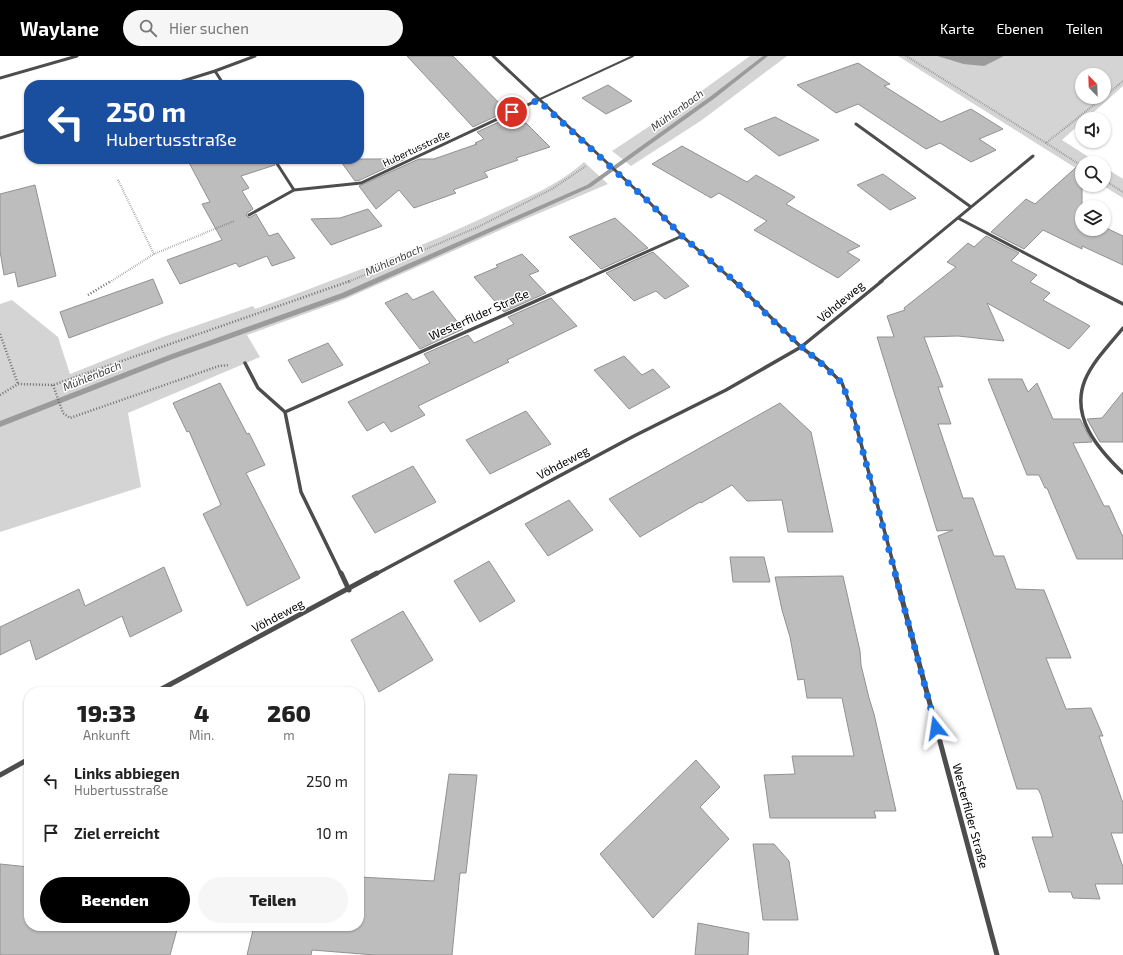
<!DOCTYPE html>
<html lang="de">
<head>
<meta charset="utf-8">
<style>
	:root { --surface:#fff; --page:#f6f6f6; --text:#222; --muted:#767676; --accent:#000 }
	body { margin:0; font-family:"Exo 2",sans-serif; background:var(--page); color:var(--text); height:100vh; display:flex; flex-direction:column; font-size:15px; white-space:nowrap }
	* { box-sizing:border-box; margin:0 }
	p { font-size:13px; color:var(--muted) }
	.icon { flex:none; width:22px; height:22px; fill:none; stroke:currentColor; stroke-width:2; stroke-linecap:round; stroke-linejoin:round }
	.map { position:relative; flex:1; overflow:hidden }
	.details { position:absolute; left:24px; top:631px; width:340px; height:244px; display:flex; flex-direction:column; background:var(--surface); border-radius:16px; box-shadow:0 1px 3px #0004 }
	.details>* { flex:none }
	.banner { position:absolute; left:24px; top:24px; width:340px; height:84px; border-radius:16px; box-shadow:0 1px 3px #0004; background:#1a4fa0; color:#fff; overflow:hidden }
	.needle { width:26px; rotate:337deg }
	.buttons { position:absolute; left:1075px; top:12px; display:grid; gap:8px }
	.buttons a { display:grid; place-items:center; width:36px; height:36px; border-radius:50%; background:var(--surface); box-shadow:0 1px 3px #0004; font-size:20px }
	.pin { position:absolute; display:grid; place-items:center; width:34px; height:34px; color:#fff; margin:-17px; border:2px solid #fff; border-radius:50%; box-shadow:0 1px 4px #0007 }
	.me { position:absolute; width:44px; margin:-22px; rotate:345deg; stroke-linejoin:round; filter:drop-shadow(0 0 3px #0008) }
	.turn { display:flex; align-items:center; gap:14px; height:84px; padding:0 16px; font-size:18px }
	.turn .icon { width:52px; height:52px; stroke-width:2.5 }
	.turn b { display:block; font-size:28px; line-height:34px }
	.eta { display:flex; justify-content:space-evenly; align-items:center; height:68px; text-align:center }
	.eta b { font-size:24px; font-weight:800; line-height:28px }
	.primary-button { display:flex; gap:8px; margin-top:auto; padding:8px 16px }
	.primary-button a { flex:1; height:46px; border-radius:24px; background:var(--accent); color:#fff; font-size:16px; font-weight:800; line-height:46px; text-align:center }
	.primary-button a+a { background:var(--page); color:var(--text) }
	ul { padding:0; list-style:none }
	li { display:flex; align-items:center; gap:12px; height:52px; padding:0 16px }
	li div { flex:1 }
	li b { display:block; font-size:15px }
	li em { font-style:normal }
	header { display:flex; align-items:center; gap:24px; box-sizing:border-box; height:56px; padding:0 20px; background:var(--accent); color:#fff }
	header strong { font-size:19px }
	nav { display:flex; gap:22px; margin-inline-start:auto; font-size:14px }
	.search { width:280px; height:36px; background:var(--page); display:flex; align-items:center; gap:10px; box-sizing:border-box; padding:0 14px; border-radius:22px; color:var(--muted); font-size:15px }
	.map>svg:first-child { display:block }
</style>
</head>
<body>
<header>
<strong>Waylane</strong>
<div class="search"><svg class="icon" aria-label="search" viewBox="0 0 24 24"><circle cx="10" cy="10" r="6"/><path d="M15 15l6 6"/></svg>Hier suchen</div>
<nav><a>Karte</a><a>Ebenen</a><a>Teilen</a></nav>
</header>
<div class="map">
<svg width="1123" height="899" viewBox="0 0 1123 899">
	<rect width="100%" height="100%" fill="#fff"/>
	<!-- green -->
	<path fill="#d4d4d4" fill-rule="evenodd" d="M750,0H787L702,64L631,110L612,95L689,44Z
		M898,0H937L963,8L1004,0H1123V30L1086,63H1082V66L1062,84L1098,107H1082V116ZM1082,19H1104V41H1082Z
		M584,106L608,128L516,167L343,244L247,279L260,301L128,357L141,431L0,476V248L12,244L58,281L70,318L163,281L253,250L255,253C334,224 413,195 489,159C522,144 557,130 584,106Z
		M1104,111L1123,123V142L1102,129H1104Z"/>
	<!-- water -->
	<path fill="#9b9b9b" d="M937,0H1004L984,10L963,8Z"/>
	<g fill="none" stroke-linecap="round" stroke-linejoin="round">
		<!-- stream -->
		<path fill="#9b9b9b" fill-rule="evenodd" d="M763,0H768L715,42L591,131L346,241L173,303L0,371V365L169,299L342,237L587,129L711,40Z"/>
	</g>
	<!-- building -->
	<path fill="#bdbdbd" stroke="#919191" d="M407,0H453L507,55L473,71Z
		M858,7L890,28L884,30L941,66L971,53L1003,73L979,83L996,94L971,106L940,87L926,93L858,48L836,57L797,29Z
		M608,29L632,45L606,58L582,42Z
		M512,60L521,69L526,67L550,91L516,102L518,104L484,116L488,121L453,134L456,137L414,152L399,134L376,153L359,130L419,103H434L477,88L475,87L484,83L477,76Z
		M775,61L819,84L779,100L744,73Z
		M682,90L747,126L756,119L795,141L786,148L860,190L847,196L860,204L838,222L754,174L767,165L719,137L711,142L652,108Z
		M187,103H271L275,109L241,120L249,132L242,135L253,153L247,157L246,159L249,162L256,158L269,180L278,177L295,202L272,210L267,200L239,211L236,207L180,228L167,204L222,184L202,148L210,146Z
		M339,103H405L360,124L355,125Z
		M1082,106V173H1104V171L1123,180V209L1082,190V193L1043,174L1024,193L991,176L1026,143L1035,148Z
		M883,118L916,142L890,154L857,129Z
		M35,129L56,220L18,231L15,216L4,219L0,195V138Z
		M368,153L382,170L331,189L311,163L340,162Z
		M615,162L648,192L601,213L569,181Z
		M986,180L1019,197L1011,205L1037,219L1030,226L1050,237L1043,244L1090,270L1069,293L987,247L1004,285L958,280L924,281L943,331H938L951,368H938L963,442H973L994,500H1004L1016,533L1044,534L1071,602H1046L1066,653L1091,652L1103,680H1099L1123,747V777H1111L1123,811V828H1095L1100,843L1073,842L1071,836H1049L1032,781H1053L1041,739L1038,733H1017L938,480L953,474L937,475L877,281H894L887,260L905,254L904,252L956,211L947,206L968,187L974,191Z
		M653,196L689,230L665,243L656,235L634,245L606,217Z
		M522,198L539,215L529,219L546,237L504,256L474,221L498,211L496,209Z
		M153,223L163,247L69,282L60,256Z
		M433,235L463,273L420,293L385,247L407,237L413,244Z
		M551,242L577,270L507,304L509,306L418,350L425,359L391,376L384,366L367,375L348,346L430,307L424,298L468,279L474,287L514,268L508,261Z
		M328,287L343,309L302,327L288,304Z
		M624,300L642,319L653,313L670,331L629,353L594,314Z
		M988,323H1022L1028,336L1037,327L1053,363H1080L1092,386L1073,387L1104,450H1109L1123,481V503H1077L1047,432H1045L1039,419H1027Z
		M220,327L247,378L249,377L265,409L246,417L300,522L247,550L203,458L221,449L189,375L187,376L173,347Z
		M1123,336V386H1100L1087,363L1102,362Z
		M780,347L811,376L833,476H788L782,444L747,445L732,429L701,447L700,446L640,481L609,443Z
		M526,355L551,388L490,418L466,384Z
		M413,410L436,446L375,477L352,440Z
		M569,444L593,474L548,500L525,468Z
		M730,501H764L770,526H733Z
		M489,505L515,545L480,566L454,525Z
		M164,511L182,555L130,581L122,560L36,604L30,584L0,599V571L79,533L85,550Z
		M843,520L860,595L861,609L869,642L874,658L896,755H874L876,762H770L764,719L795,718L792,700H854L842,642H807L804,623L798,624L790,581L782,554L775,521Z
		M403,555L433,604L379,636L351,584Z
		M696,704L720,731L700,751L729,783L653,862L600,798Z
		M449,718L477,719L466,817H460L452,899H375L312,894L311,899H247L254,870H359V821L434,825Z
		M753,788H774L789,805L798,864H763Z
		M0,808L29,811V870H178L170,899H0Z
		M698,867L749,877L748,899H695Z"/>
	<g fill="none" stroke-linecap="round" stroke-linejoin="round">
		<!-- path-far1 -->
		<path stroke="#6f6f6f" stroke-width="2" stroke-dasharray="0.5 1.5" stroke-linecap="butt" d="M906,0L1046,87L1104,41
			M1104,41L1123,25
			M1046,87L1082,110
			M118,124L154,198
			M1104,124L1123,136
			M110,226L154,198L234,165
			M348,226L478,171L552,133L586,110"/>
		<!-- path -->
		<path stroke="#6f6f6f" stroke-width="2.5" stroke-dasharray="1 2" stroke-linecap="butt" d="M88,239L111,225
			M0,278L18,328
			M53,329L63,357L70,362L219,310L229,309
			M0,339L18,328L53,329L350,225"/>
		<!-- service -->
		<path stroke="#4d4d4d" stroke-width="2" d="M538,44L633,0"/>
		<!-- minor-far2 -->
		<path stroke="#4d4d4d" stroke-width="3" d="M493,0L649,146L682,180L735,226
			M215,15L224,29
			M0,22L77,0
			M170,29L215,15L255,0
			M856,68L971,151
			M0,82L29,73
			M274,103L294,134L361,127L538,44
			M249,159L294,134
			M958,162L1080,226
			M579,226L682,180
			M880,226L1033,100"/>
		<!-- minor-far1 -->
		<path stroke="#4d4d4d" stroke-width="3.5" d="M734,225L801,291L822,307L842,327L852,354L896,518
			M1078,225L1123,248
			M1123,272C1110,288 1093,305 1085,324C1070,361 1098,393 1123,417
			M245,307L258,332L285,356L301,436L341,518
			M285,356L581,225
			M376,518L634,380L726,334L801,291L882,225"/>
		<!-- minor -->
		<path stroke="#4d4d4d" stroke-width="5" d="M341,517L349,534
			M895,517L997,899
			M156,636L377,517
			M0,719L29,703"/>
	</g>
	<g fill="none" stroke-linecap="round" stroke-linejoin="round">
		<!-- route -->
		<path stroke="#1a73e8" stroke-width="7" stroke-dasharray="0 12.6" d="M512,56L538,44L649,146L682,180L739,229L768,260L802,291L822,308L842,327L852,354L936,672"/>
	</g>
	<g text-anchor="middle" stroke-width="3" stroke-linejoin="round" paint-order="stroke">
		<!-- far-street labels -->
		<g font-size="10" fill="#000" stroke="#fff">
			<text transform="translate(416 92) rotate(-25)" y="4">Hubertusstraße</text>
		</g>
		<!-- far-water labels -->
		<g font-size="11" font-style="italic" fill="#3c3c3c" stroke="#fff">
			<text transform="translate(677 54) rotate(-36)" y="4">Mühlenbach</text>
			<text transform="translate(394 204) rotate(-24)" y="4">Mühlenbach</text>
			<text transform="translate(92 320) rotate(-22)" y="4">Mühlenbach</text>
		</g>
		<!-- street labels -->
		<g font-size="12" fill="#000" stroke="#fff">
			<text transform="translate(841 246) rotate(-40)" y="4">Vöhdeweg</text>
			<text transform="translate(479 259) rotate(-24)" y="4">Westerfilder Straße</text>
			<text transform="translate(563 407) rotate(-28)" y="4">Vöhdeweg</text>
			<text transform="translate(278 560) rotate(-28)" y="4">Vöhdeweg</text>
			<text transform="translate(970 760) rotate(75)" y="4">Westerfilder Straße</text>
		</g>
	</g>
</svg>
<div class="buttons">
<a><svg class="needle" viewBox="-14 -14 28 28"><path d="M0-13l5 13h-10z" fill="#e53935"/><path d="M0 13l5-13h-10z" fill="#767676"/></svg></a>
<a><svg class="icon" aria-label="sound" viewBox="0 0 24 24"><path d="M4 9h4l5-4v14l-5-4H4zM17 9q2 3 0 6"/></svg></a>
<a><svg class="icon" aria-label="search" viewBox="0 0 24 24"><circle cx="10" cy="10" r="6"/><path d="M15 15l6 6"/></svg></a>
<a><svg class="icon" aria-label="layers" viewBox="0 0 24 24"><path d="M12 4l9 5-9 5-9-5zM3 14l9 5 9-5"/></svg></a>
</div>
<div class="pin" style="left:512px;top:56px;background:#d93025"><svg class="icon" aria-label="arrive" viewBox="0 0 24 24"><path d="M6 21V4h12l-3 4 3 4H6"/></svg></div>
<svg class="me" style="left:936px;top:672px" viewBox="-20 -20 40 40"><path d="M0-17L14 15 0 8-14 15z" fill="#1a73e8" stroke="#fff" stroke-width="4"/></svg>
<div class="banner">
<div class="turn"><svg class="icon" aria-label="left" viewBox="0 0 24 24"><path d="M17 20v-9H6M10 6l-5 5 5 5"/></svg><div><b>250 m</b>Hubertusstraße</div></div>
</div>
<section class="details">
<div class="eta">
<div><b>19:33</b><p>Ankunft</p></div>
<div><b>4</b><p>Min.</p></div>
<div><b>260</b><p>m</p></div>
</div>
<ul>
<li><svg class="icon" aria-label="left" viewBox="0 0 24 24"><path d="M17 20v-9H6M10 6l-5 5 5 5"/></svg><div><b>Links abbiegen</b><p>Hubertusstraße</p></div><em>250 m</em></li>
<li><svg class="icon" aria-label="arrive" viewBox="0 0 24 24"><path d="M6 21V4h12l-3 4 3 4H6"/></svg><div><b>Ziel erreicht</b></div><em>10 m</em></li>
</ul>
<div class="primary-button"><a>Beenden</a><a>Teilen</a></div>
</section>
</div>
</body>
</html>
